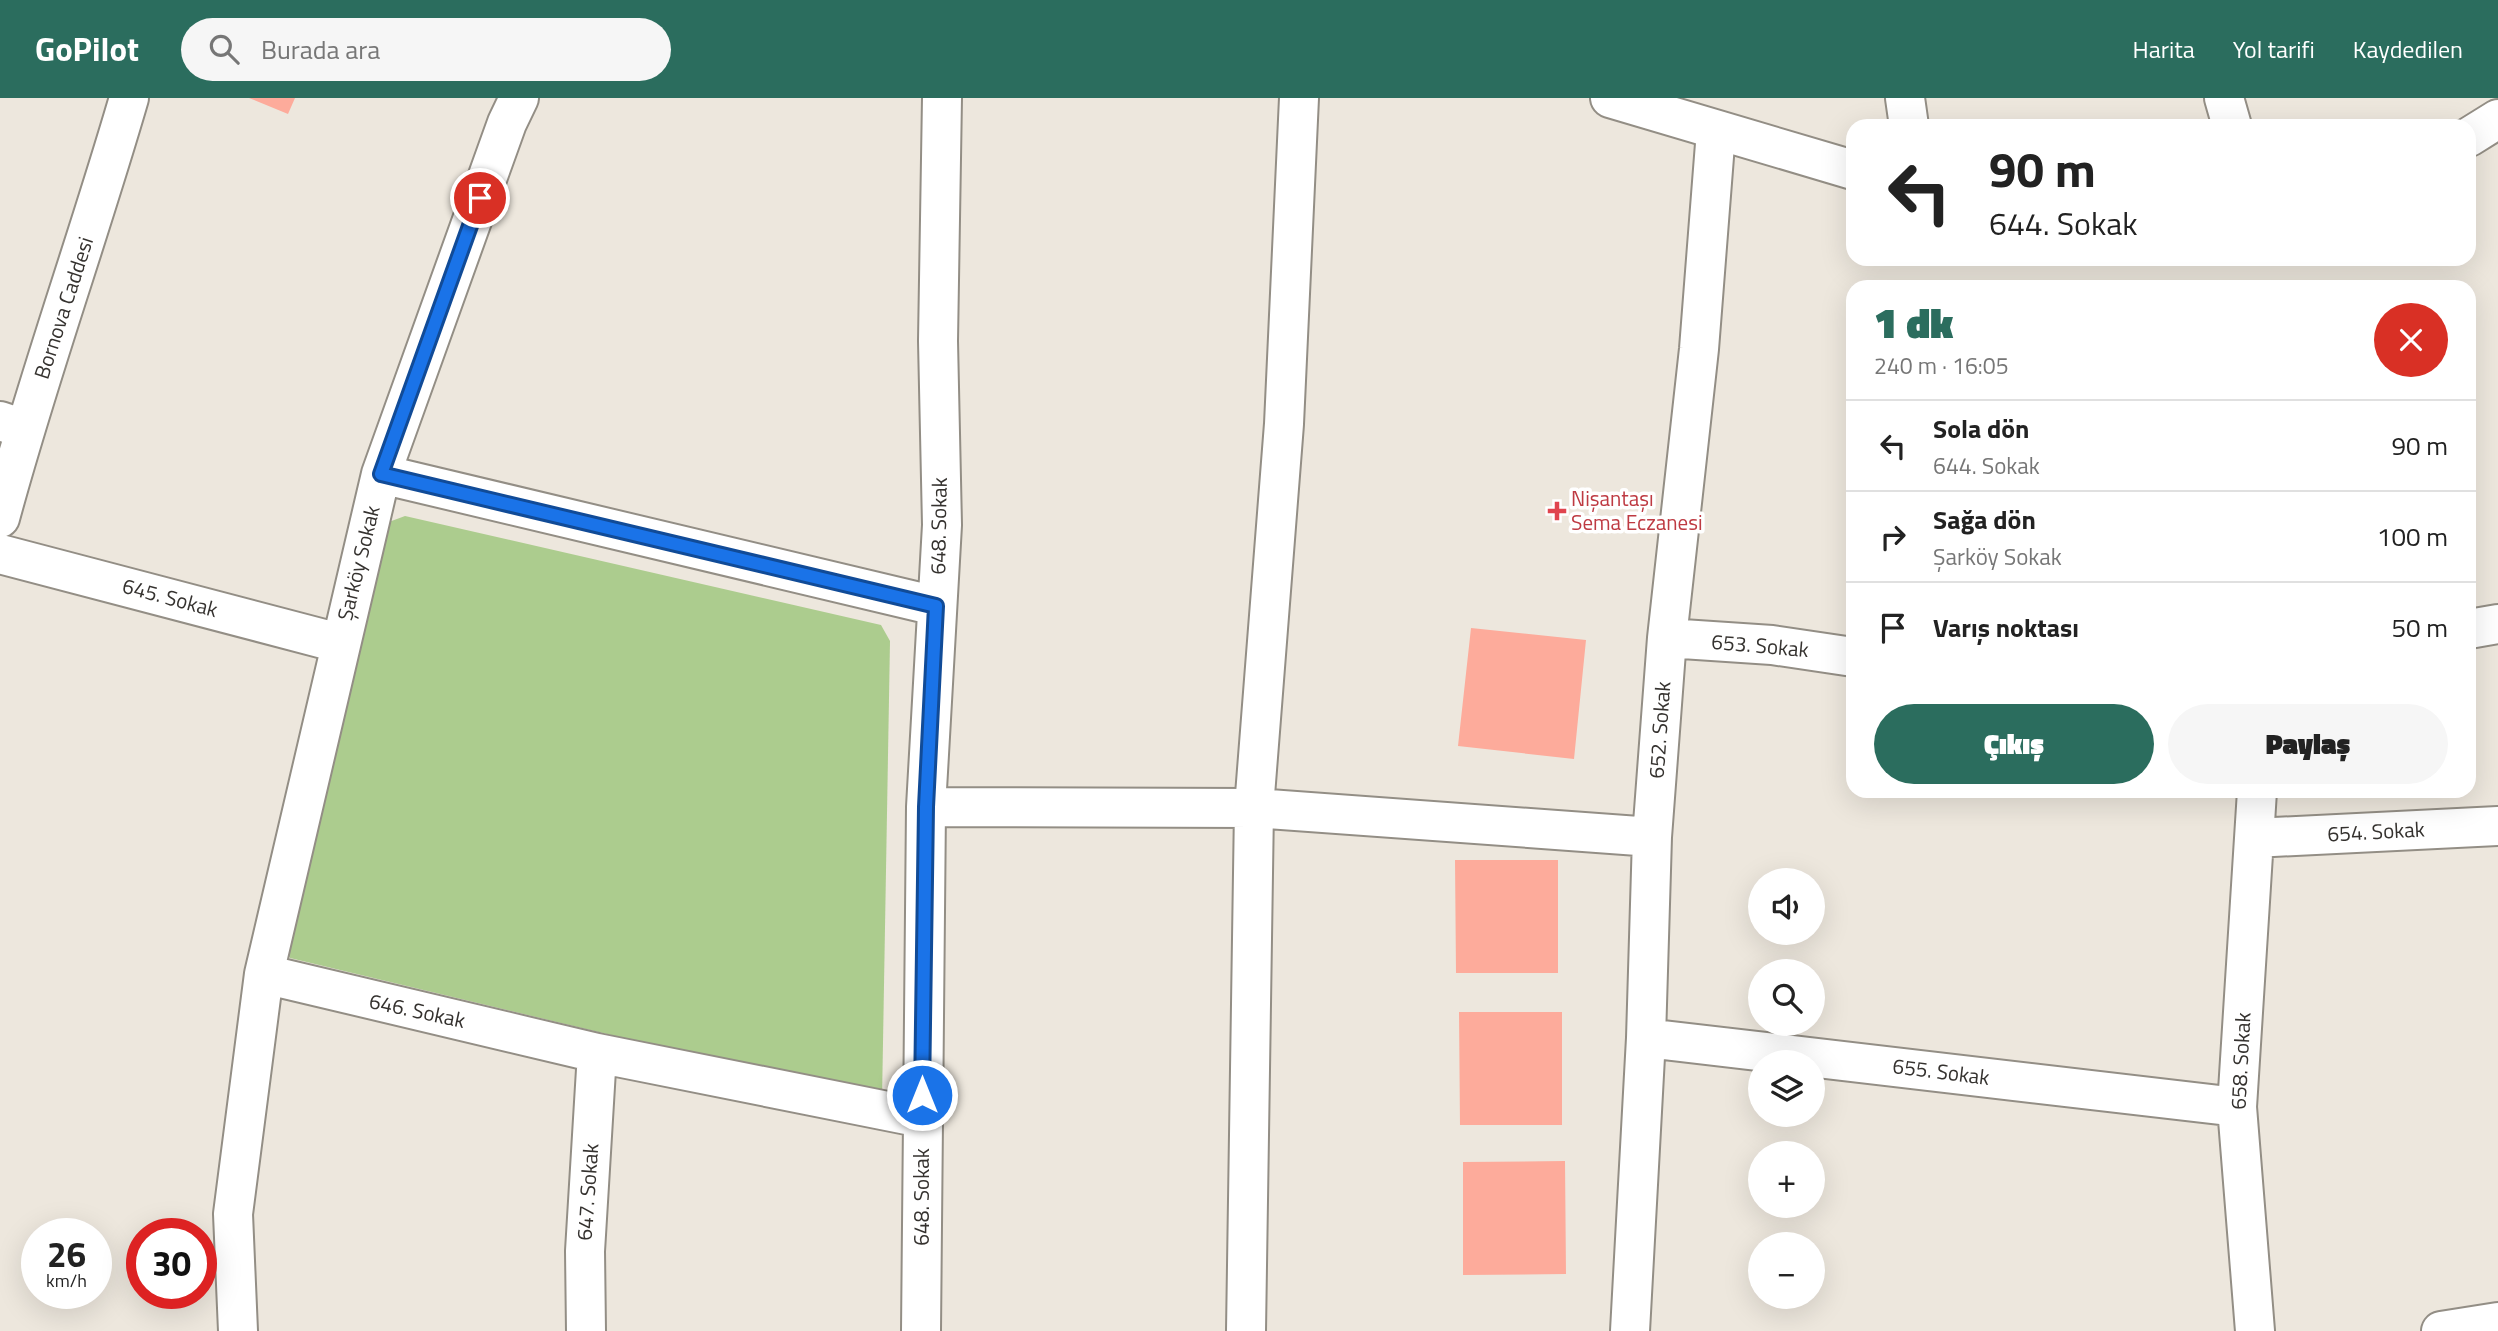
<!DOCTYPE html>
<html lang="tr">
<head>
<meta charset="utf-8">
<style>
	:root { --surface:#fff; --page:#f6f6f6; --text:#222; --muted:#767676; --line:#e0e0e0; --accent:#2b6d5e }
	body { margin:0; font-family:"Titillium Web",sans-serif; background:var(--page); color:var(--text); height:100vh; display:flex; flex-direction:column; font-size:26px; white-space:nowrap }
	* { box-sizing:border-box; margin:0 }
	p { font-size:23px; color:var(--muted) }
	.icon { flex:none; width:38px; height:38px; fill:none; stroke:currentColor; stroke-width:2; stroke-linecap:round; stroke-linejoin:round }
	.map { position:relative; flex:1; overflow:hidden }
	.drawer { position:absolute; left:1846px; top:182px; width:630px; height:518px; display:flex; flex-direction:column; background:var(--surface); border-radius:21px; box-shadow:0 7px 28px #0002 }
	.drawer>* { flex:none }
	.hud { position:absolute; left:1846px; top:21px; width:630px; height:147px; border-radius:21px; box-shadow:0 7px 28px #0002; background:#fff; color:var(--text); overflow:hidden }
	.fabs { position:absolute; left:1748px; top:770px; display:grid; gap:14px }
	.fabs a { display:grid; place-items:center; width:77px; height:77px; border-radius:50%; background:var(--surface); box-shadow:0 7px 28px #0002; font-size:35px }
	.speed { position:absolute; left:21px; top:1120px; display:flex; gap:14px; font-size:35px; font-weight:700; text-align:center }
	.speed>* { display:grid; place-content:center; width:91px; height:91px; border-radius:50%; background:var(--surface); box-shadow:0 7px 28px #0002; line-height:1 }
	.speed small { font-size:18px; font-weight:400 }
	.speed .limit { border:10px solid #d22; background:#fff; color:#111 }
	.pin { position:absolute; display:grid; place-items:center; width:60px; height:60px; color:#fff; margin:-30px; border:4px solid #fff; border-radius:50%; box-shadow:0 2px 7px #0007 }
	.me { position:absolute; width:77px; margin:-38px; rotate:0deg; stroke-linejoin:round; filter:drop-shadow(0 0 5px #0008) }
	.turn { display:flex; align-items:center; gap:24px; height:147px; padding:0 28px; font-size:32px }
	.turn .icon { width:91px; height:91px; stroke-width:2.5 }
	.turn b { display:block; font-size:49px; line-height:60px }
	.round { display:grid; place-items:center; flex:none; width:74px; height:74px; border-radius:37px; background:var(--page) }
	.summary { display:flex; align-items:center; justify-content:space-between; height:119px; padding:0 28px }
	h1 { font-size:42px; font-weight:800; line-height:52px; color:var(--accent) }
	.primary-button { display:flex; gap:14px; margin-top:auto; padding:14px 28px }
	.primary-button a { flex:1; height:80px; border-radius:42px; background:var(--accent); color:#fff; font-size:28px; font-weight:800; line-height:80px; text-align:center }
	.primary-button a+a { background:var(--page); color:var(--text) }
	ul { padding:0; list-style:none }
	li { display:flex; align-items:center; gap:21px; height:91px; padding:0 28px; border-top:2px solid var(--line) }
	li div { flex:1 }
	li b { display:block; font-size:26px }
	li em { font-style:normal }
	header { display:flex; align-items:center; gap:42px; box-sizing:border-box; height:98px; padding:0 35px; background:var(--accent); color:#fff }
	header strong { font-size:33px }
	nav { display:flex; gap:38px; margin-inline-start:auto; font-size:24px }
	.search { width:490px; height:63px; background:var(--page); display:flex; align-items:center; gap:18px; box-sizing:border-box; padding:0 24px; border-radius:38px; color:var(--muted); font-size:26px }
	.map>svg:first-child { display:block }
</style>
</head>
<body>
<header>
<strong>GoPilot</strong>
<div class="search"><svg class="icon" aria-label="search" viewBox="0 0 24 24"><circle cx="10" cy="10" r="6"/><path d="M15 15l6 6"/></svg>Burada ara</div>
<nav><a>Harita</a><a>Yol tarifi</a><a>Kaydedilen</a></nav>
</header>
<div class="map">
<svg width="2498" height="1233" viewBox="0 0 2498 1233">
	<rect width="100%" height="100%" fill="#ede7dd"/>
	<!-- green -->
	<path fill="#accc8e" d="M405,418L881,527L890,543L882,1002L290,860L285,851L378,428Z"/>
	<!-- building -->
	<path fill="#fdab9b" d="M249,0H295L288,16Z
		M1471,530L1586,542L1574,661L1458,648Z
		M1455,762H1558V875H1456Z
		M1459,914H1562V1027H1460Z
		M1565,1063L1566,1176L1463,1177V1064Z"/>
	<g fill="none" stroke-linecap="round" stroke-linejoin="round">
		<!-- minor casing -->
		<g stroke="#938e85" stroke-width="42">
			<path id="minor" d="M1905,0L1909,28
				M2224,0L2232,28
				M0,323L24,331
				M381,376L936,508
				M0,456L339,545
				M2469,531L2498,526
				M1667,540L1772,547L1853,559
				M926,709L1254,710L1652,739
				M2254,740L2498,728
				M264,876L381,376L507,25L519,0
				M1646,940L2237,1009
				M238,1233L233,1116L264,876L597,955L922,1020
				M586,1233L585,1153L597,955
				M921,1233L926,709L942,427L938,243L942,0
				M1246,1233L1254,710L1284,326L1299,0
				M1630,1233L1646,940L1652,739L1667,540L1699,251L1716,33
				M2255,1233L2237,1009L2257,693
				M2441,1233L2498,1224"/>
		</g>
		<!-- tertiary casing -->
		<g stroke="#938e85" stroke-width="42">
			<path id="tertiary" d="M1610,0L1853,72
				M2469,39L2498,21
				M0,420C38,279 88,141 129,0"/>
		</g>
		<!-- minor -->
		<use href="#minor" stroke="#fff" stroke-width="38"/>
		<!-- tertiary -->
		<use href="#tertiary" stroke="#fff" stroke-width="38"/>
	</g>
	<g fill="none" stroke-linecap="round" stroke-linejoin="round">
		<!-- route casing -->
		<g stroke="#114b97" stroke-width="18">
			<path id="route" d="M480,100L381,376L936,508L926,709L922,997"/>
		</g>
		<!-- route -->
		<use href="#route" stroke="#1a73e8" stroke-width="12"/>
	</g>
	<!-- markers -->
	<path fill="#e0444e" stroke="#fff" stroke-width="2.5" d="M1553.5 402.5h7v7h7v7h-7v7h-7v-7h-7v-7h7z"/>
	<g text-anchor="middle" stroke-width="7" stroke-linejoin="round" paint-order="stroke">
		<!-- street labels -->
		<g font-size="21" fill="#35322f" stroke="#fff">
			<text transform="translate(64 210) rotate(-72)" y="7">Bornova Caddesi</text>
			<text transform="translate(939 428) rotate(-89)" y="7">648. Sokak</text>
			<text transform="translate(359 465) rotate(-76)" y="7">Şarköy Sokak</text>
			<text transform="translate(170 500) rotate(15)" y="7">645. Sokak</text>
			<text transform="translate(1760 548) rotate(5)" y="7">653. Sokak</text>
			<text transform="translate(1660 632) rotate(-86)" y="7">652. Sokak</text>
			<text transform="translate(2376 734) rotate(-3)" y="7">654. Sokak</text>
			<text transform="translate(417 913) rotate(12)" y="7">646. Sokak</text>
			<text transform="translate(2241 963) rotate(-87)" y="7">658. Sokak</text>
			<text transform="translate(1941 974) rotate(7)" y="7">655. Sokak</text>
			<text transform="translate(588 1094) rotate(-86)" y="7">647. Sokak</text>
			<text transform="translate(922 1099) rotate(-90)" y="7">648. Sokak</text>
		</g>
		<!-- health labels -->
		<g font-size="21" fill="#be3a42" stroke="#fff" text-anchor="start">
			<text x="1571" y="408">Nişantaşı<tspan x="1571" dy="24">Sema Eczanesi</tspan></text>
		</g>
	</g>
</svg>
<div class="fabs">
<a><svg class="icon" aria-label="sound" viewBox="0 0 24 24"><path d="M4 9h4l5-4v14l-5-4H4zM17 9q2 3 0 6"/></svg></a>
<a><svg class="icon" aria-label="search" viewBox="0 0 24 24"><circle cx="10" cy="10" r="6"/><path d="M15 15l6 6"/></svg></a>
<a><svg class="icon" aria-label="layers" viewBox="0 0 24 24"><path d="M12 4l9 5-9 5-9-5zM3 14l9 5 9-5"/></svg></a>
<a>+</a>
<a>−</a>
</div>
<div class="speed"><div>26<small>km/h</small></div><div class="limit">30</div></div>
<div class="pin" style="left:480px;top:100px;background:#d93025"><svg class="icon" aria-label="arrive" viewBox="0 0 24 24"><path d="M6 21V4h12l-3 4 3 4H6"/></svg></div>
<svg class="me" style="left:922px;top:997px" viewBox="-20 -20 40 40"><circle r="17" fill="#1a73e8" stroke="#fff" stroke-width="3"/><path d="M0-11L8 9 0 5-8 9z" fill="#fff"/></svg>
<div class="hud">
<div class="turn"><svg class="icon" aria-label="left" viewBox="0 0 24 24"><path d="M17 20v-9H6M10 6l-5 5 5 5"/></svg><div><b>90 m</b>644. Sokak</div></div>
</div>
<section class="drawer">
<div class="summary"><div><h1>1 dk</h1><p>240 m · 16:05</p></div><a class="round" style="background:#d93025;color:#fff"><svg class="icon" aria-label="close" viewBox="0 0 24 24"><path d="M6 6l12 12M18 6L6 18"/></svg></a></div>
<ul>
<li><svg class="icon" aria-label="left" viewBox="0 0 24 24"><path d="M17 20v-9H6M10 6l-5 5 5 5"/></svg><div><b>Sola dön</b><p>644. Sokak</p></div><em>90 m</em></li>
<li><svg class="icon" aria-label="right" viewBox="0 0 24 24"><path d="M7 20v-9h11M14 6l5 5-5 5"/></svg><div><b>Sağa dön</b><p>Şarköy Sokak</p></div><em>100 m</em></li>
<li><svg class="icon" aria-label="arrive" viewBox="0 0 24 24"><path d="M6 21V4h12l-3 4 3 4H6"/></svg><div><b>Varış noktası</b></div><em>50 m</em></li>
</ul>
<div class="primary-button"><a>Çıkış</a><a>Paylaş</a></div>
</section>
</div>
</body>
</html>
